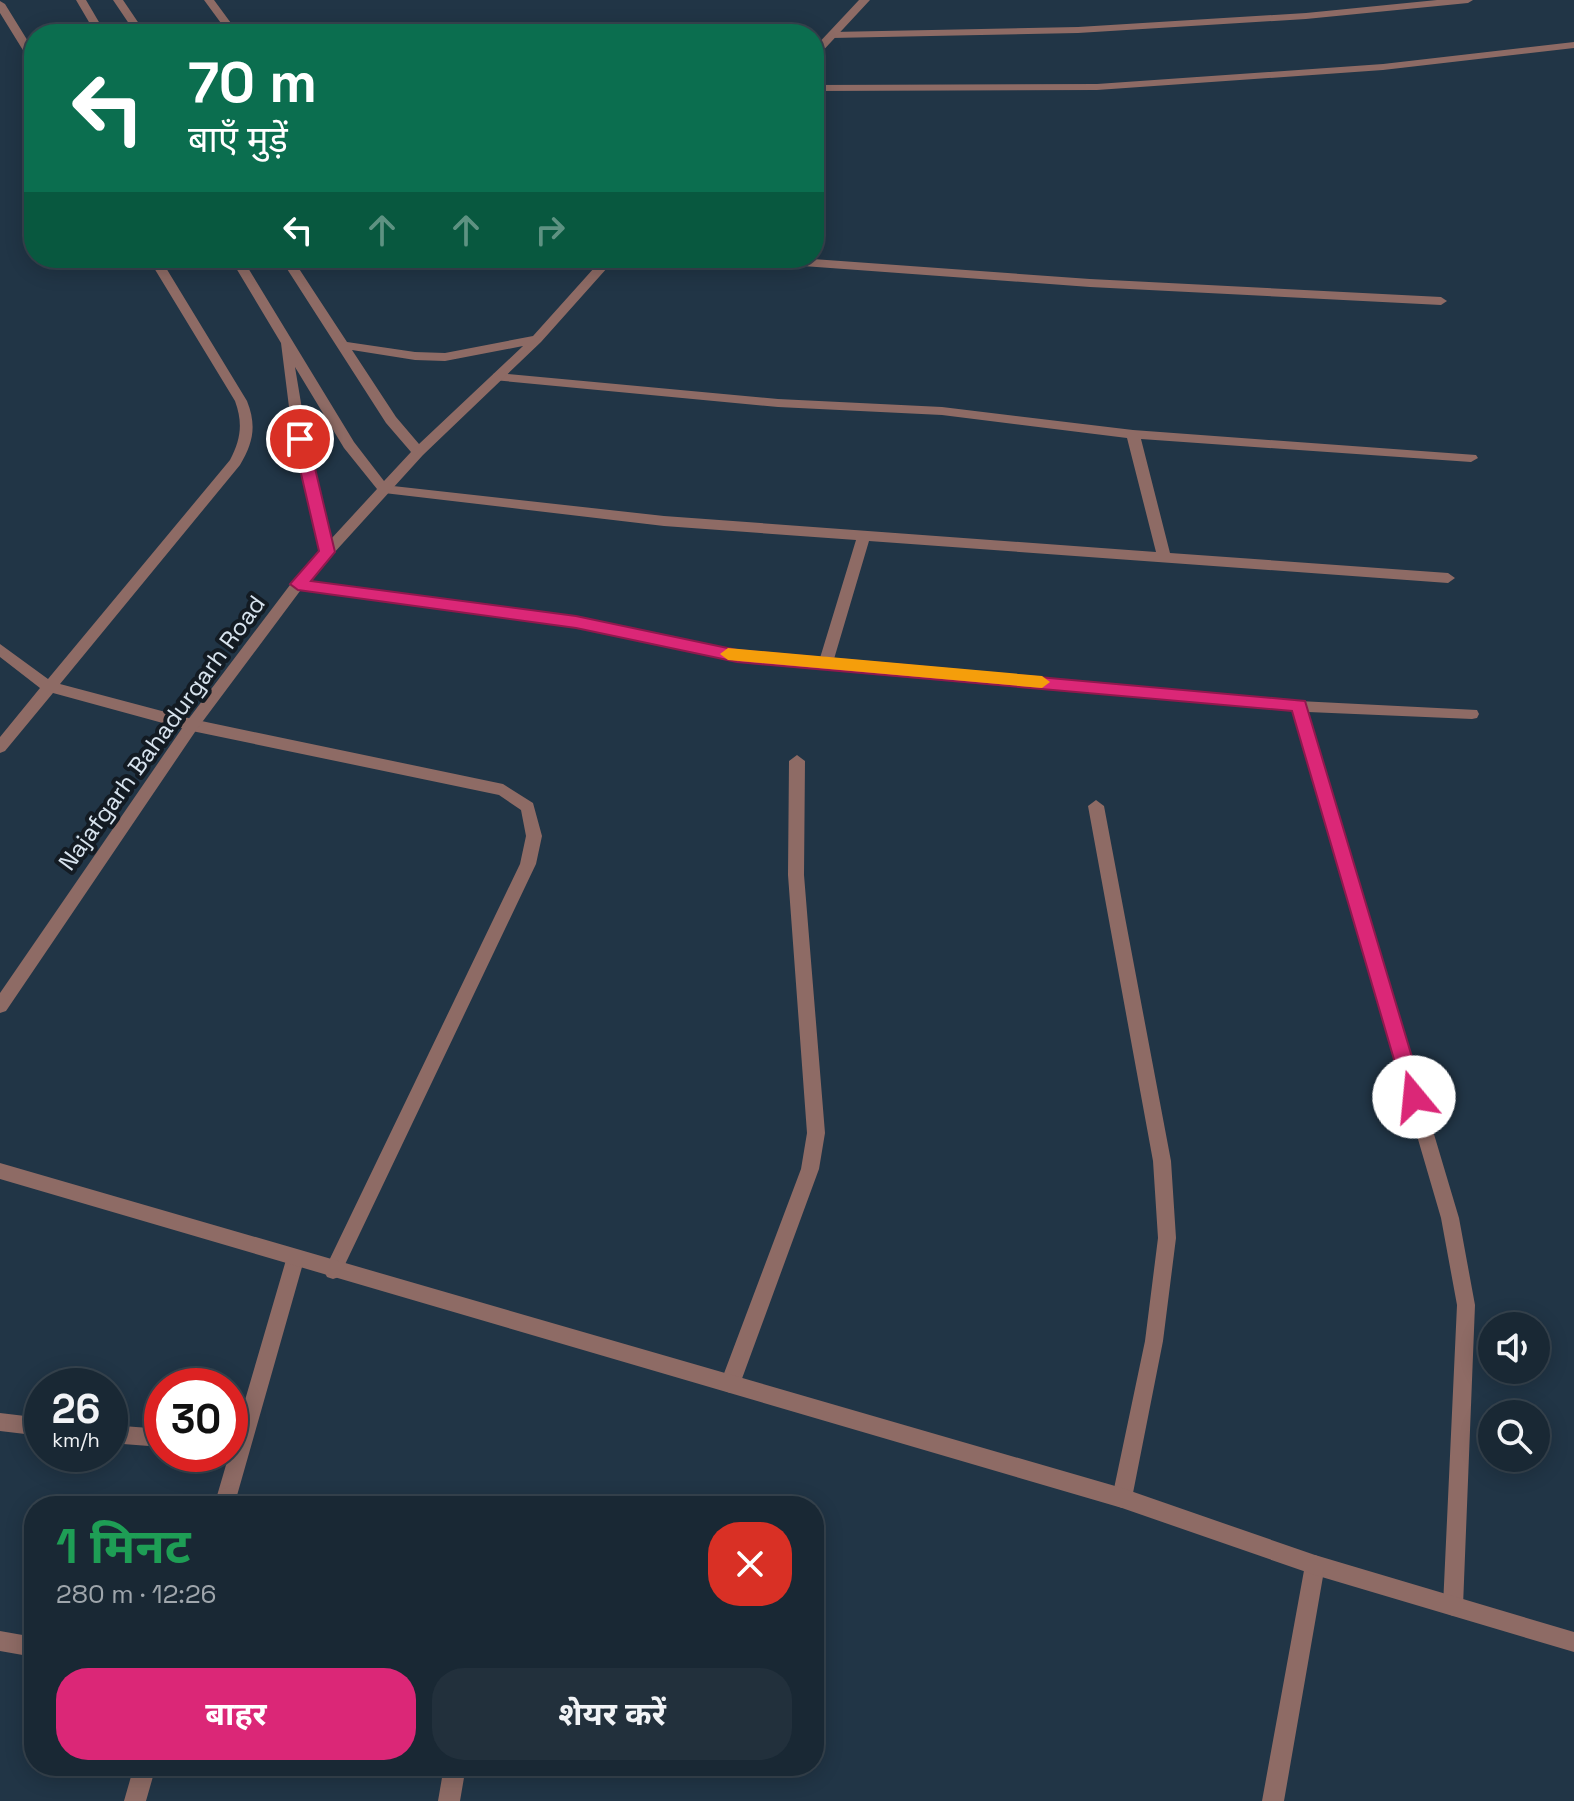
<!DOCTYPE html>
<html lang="hi">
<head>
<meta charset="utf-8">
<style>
	:root { --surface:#192834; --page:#22303c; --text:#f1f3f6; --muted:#9fa6ac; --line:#37444f; --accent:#db2777 }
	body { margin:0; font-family:"Space Grotesk","Noto Sans Devanagari",sans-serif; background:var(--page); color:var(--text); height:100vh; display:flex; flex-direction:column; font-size:30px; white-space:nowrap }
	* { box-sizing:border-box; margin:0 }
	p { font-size:26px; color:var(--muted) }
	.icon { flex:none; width:44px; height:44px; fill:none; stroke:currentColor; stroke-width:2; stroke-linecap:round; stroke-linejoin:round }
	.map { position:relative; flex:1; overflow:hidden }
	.sheet { position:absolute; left:24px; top:1496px; width:800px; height:280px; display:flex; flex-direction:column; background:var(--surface); border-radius:32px; box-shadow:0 4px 20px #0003,0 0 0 2px var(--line) }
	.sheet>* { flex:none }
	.hud { position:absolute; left:24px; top:24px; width:800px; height:244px; border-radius:32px; box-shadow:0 4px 20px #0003,0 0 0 2px var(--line); background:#0b6e4f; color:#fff; overflow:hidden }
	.fabs { position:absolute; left:1478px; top:1312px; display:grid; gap:16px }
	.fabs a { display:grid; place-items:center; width:72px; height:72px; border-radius:50%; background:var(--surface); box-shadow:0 4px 20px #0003,0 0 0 2px var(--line); font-size:40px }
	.speed { position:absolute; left:24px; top:1368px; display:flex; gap:16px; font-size:40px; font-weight:700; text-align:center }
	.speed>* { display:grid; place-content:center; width:104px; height:104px; border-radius:50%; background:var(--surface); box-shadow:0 4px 20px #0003,0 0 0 2px var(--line); line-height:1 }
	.speed small { font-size:20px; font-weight:400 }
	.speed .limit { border:12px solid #d22; background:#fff; color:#111 }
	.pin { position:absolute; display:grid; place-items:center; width:68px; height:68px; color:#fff; margin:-34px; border:4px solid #fff; border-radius:50%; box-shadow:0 2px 8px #0007 }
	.me { position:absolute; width:88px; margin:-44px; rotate:343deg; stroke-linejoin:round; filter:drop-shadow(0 0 6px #0008) }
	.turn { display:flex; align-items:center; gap:28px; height:168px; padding:0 32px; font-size:36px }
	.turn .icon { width:104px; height:104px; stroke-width:2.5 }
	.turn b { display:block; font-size:56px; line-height:68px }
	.lanes { display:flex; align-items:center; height:76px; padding:0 32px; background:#0003; justify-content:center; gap:40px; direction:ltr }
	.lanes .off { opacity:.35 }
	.round { display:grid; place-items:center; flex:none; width:84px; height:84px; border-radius:32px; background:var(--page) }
	.overview { display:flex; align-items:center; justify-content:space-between; height:136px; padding:0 32px }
	h1 { font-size:48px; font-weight:700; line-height:60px; color:#1e9e55 }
	.button { display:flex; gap:16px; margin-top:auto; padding:16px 32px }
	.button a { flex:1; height:92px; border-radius:32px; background:var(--accent); color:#fff; font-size:32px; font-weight:700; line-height:92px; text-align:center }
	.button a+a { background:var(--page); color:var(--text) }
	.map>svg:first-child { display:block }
</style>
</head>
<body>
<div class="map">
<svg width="1574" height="1801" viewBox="0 0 1574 1801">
	<rect width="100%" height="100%" fill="#213546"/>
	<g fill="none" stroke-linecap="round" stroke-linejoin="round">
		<!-- minor -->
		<path fill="#8e6b65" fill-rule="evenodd" d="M204,0H214L239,34H229Z
			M1437,0H1473L1468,3L1306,19L1078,33L832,38L827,35L832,32L1078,27L1306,13Z
			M0,1L5,4L34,51V63L29,60L0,13Z
			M1574,42V48L1383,70L1097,90L814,91V85L1097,84L1383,64Z
			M148,258H160L247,401C257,426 253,443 240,465L60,684L192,719L503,784L533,803L542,836L536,864L339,1277L333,1279L327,1277L324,1271L520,864L526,836L521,810L499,795L192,731L53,693L5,751L0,753V737L40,688L0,657V644L48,679L230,460C241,439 243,423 235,401Z
			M744,258H799L1090,279L1441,297L1447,301L1441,305L1090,287L750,262Z
			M497,373L778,399L942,407L1133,430L1476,455L1478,458L1471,462L1141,439L1170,553L1448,573L1455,578L1448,583L869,541L834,659L1299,701L1477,710L1479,714L1477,718L1472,719L1308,712L1459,1218L1475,1305L1463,1606L1460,1613L1453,1616L1446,1613L1443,1606L1457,1305L1441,1218L1293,711L737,661L576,627L298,589L291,584L298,579L576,617L737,651L820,658L856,540L664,526L384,493L377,489L384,485L664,516L1156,552L1127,438L942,415L778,407L493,380V374Z
			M797,755L805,761L804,875L825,1133L819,1169L740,1384L737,1390L730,1393L723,1390L720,1384L801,1169L807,1133L788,875L789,761Z
			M1096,800L1104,806L1171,1161L1176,1238L1163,1341L1132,1498L1129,1505L1122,1508L1115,1505L1112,1498L1145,1341L1158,1238L1153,1161L1088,806Z
			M295,1252L301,1254L304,1260L234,1506H214L286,1260L289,1254Z
			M0,1413L42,1418V1436L0,1431Z
			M110,1425L162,1429V1447L110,1443Z
			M1315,1555L1322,1558L1325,1565L1284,1801H1262L1305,1565L1308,1558Z
			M0,1631L34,1637V1657L0,1651Z
			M134,1766H156L146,1801H124Z
			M444,1766H466L460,1801H438Z"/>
		<!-- tertiary -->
		<path fill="#8e6b65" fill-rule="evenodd" d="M76,0H86L106,34H96Z
			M113,0H123L146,34H136Z
			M859,0H870L818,56L814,57V48Z
			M230,258H242L354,442L384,481L411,452L386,423L280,258H292L347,342L415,352L445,353L533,336L603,258H616L541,342L423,455L303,587L197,729L6,1011L0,1013V993L187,721L293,581L320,551L293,439L281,343ZM523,346L419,444L396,417L352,350L415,360L445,361ZM295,367L344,448L377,489L331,539L307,439Z
			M0,1163L1122,1488L1315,1555L1574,1632V1652L1315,1575L1122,1508L0,1179Z"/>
	</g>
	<!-- route -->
	<path fill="#db2777" stroke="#8e194d" stroke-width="2" d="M300,434L308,439L335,552L311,581L576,616L737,650L1305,701L1424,1097L1421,1103H1407L1405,1097L1292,711L737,662L576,628L298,590L290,584L319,551L293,439Z"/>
	<!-- slow -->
	<path fill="#f59e0b" d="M728,648L1042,676L1050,682L1042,688L728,660L720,654Z"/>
	<g text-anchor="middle" stroke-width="8" stroke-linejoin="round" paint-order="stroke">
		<!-- street labels -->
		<g font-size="24" fill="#d7e3ee" stroke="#131b23">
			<text transform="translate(162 733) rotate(-54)" y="8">Najafgarh Bahadurgarh Road</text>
		</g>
	</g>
</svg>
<div class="fabs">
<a><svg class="icon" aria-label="sound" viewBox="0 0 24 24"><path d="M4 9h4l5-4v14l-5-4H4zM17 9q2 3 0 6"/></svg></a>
<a><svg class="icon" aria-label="search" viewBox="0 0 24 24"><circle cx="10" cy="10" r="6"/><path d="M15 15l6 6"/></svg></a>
</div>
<div class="speed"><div>26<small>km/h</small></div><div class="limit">30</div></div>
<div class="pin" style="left:300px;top:439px;background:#d93025"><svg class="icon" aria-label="arrive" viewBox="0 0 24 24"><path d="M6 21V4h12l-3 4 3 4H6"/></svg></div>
<svg class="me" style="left:1414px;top:1097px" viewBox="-20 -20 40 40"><circle r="19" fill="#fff"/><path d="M0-13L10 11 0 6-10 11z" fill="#db2777"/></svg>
<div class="hud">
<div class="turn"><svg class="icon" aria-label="left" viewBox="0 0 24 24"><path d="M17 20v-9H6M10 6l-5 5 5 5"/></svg><div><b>70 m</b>बाएँ मुड़ें</div></div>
<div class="lanes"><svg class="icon" aria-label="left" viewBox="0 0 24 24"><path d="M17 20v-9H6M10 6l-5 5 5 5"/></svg><svg class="icon off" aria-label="ahead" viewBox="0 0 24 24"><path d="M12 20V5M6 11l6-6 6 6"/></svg><svg class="icon off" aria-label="ahead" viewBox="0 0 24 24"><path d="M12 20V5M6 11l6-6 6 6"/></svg><svg class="icon off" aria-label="right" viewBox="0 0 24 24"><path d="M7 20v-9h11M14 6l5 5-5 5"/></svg></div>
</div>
<section class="sheet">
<div class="overview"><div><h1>1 मिनट</h1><p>280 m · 12:26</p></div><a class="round" style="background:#d93025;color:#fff"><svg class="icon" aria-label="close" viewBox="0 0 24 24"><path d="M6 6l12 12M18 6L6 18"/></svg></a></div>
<div class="button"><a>बाहर</a><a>शेयर करें</a></div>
</section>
</div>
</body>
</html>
